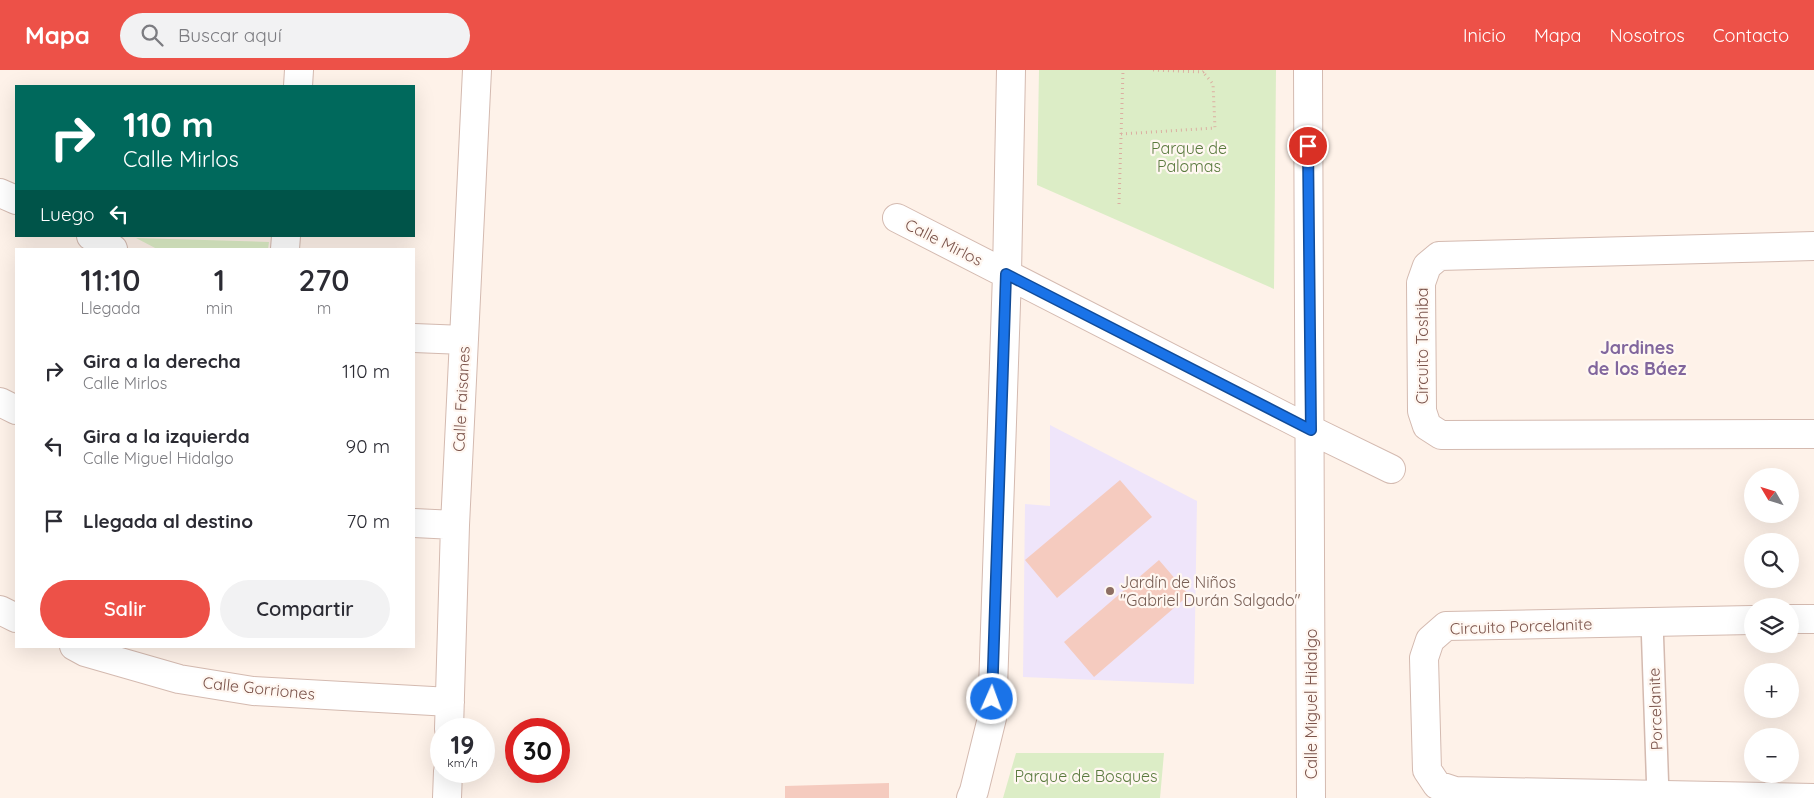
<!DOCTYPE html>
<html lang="es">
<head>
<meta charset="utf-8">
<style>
	:root { --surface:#fff; --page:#f2f2f3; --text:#2b2b33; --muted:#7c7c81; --accent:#ed5148 }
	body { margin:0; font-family:Quicksand,sans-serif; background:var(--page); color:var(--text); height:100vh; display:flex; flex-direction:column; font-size:19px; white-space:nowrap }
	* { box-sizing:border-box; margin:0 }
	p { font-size:16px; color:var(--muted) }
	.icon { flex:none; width:28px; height:28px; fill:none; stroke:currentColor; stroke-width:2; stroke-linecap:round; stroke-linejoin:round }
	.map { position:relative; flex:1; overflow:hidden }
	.side { position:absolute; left:15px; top:178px; width:400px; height:400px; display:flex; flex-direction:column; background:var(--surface); border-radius:0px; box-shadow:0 5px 20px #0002 }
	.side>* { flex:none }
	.hud { position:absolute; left:15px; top:15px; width:400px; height:152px; border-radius:0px; box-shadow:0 5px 20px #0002; background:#00695c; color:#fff; overflow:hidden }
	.needle { width:32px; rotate:308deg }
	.buttons { position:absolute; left:1744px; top:398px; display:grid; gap:10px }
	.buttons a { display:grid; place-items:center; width:55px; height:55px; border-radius:50%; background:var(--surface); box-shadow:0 5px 20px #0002; font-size:25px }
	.speed { position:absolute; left:430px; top:648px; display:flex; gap:10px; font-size:25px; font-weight:700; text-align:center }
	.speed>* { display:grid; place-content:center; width:65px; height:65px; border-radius:50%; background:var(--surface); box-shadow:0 5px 20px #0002; line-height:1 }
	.speed small { font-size:12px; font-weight:400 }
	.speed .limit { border:8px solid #d22; background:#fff; color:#111 }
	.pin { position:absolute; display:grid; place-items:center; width:42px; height:42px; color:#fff; margin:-21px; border:2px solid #fff; border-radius:50%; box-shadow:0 1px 5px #0007 }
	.me { position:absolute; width:55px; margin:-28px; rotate:2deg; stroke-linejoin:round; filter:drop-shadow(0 0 4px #0008) }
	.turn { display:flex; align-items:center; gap:18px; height:105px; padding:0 25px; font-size:22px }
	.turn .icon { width:65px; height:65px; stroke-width:2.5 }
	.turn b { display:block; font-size:35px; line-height:42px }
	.then { display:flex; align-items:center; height:48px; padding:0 25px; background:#0003; gap:10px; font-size:19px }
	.eta { display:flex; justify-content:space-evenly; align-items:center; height:85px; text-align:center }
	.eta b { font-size:30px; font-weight:600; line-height:35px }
	.primary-button { display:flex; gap:10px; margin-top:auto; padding:10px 25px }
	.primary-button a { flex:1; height:58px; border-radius:30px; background:var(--accent); color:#fff; font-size:20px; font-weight:600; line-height:58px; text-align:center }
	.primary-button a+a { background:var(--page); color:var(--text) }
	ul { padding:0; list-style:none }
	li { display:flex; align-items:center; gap:15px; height:75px; padding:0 25px }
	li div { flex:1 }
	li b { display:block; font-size:19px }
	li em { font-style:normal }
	header { display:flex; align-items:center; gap:30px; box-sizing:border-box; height:70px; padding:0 25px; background:var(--accent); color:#fff }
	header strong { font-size:24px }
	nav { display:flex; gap:28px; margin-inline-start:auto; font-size:18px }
	.search { width:350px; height:45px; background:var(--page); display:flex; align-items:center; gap:12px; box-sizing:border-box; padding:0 18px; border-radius:28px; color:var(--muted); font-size:19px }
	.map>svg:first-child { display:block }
</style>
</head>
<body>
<header>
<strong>Mapa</strong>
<div class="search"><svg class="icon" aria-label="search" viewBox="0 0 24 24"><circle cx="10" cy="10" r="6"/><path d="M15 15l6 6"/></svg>Buscar aquí</div>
<nav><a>Inicio</a><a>Mapa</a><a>Nosotros</a><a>Contacto</a></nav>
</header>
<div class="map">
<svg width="1814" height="728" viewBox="0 0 1814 728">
	<rect width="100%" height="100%" fill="#fef2e9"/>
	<!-- education -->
	<path fill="#efe5fa" d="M1050,355L1197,431L1194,614L1023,607L1025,434L1050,436Z"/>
	<!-- green -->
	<path fill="#dcedc6" d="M1039,0H1276L1274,219L1037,115Z
		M136,168L269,172L268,179H157Z
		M1016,683H1164L1160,728H1003Z"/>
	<!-- building -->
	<path fill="#f5cbbf" d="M1120,410L1152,447L1057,528L1025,490Z
		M1159,490L1189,525L1094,607L1064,572Z
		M889,713V728H785V716Z"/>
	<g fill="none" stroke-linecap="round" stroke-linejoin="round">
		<!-- pedestrian casing -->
		<g stroke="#d4bab0" stroke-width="24">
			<path id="pedestrian" d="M1652,552L1658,726"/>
		</g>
		<!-- minor casing -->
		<g stroke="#d4bab0" stroke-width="30">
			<path id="minor" d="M1308,0L1311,728
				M298,16L299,0
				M0,123L16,130
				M897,148L1311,360L1391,399
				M91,166L113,179
				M1814,176L1439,186L1427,196L1421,213L1422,341L1427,356L1441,365L1814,364
				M285,179L286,166
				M414,268L464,270
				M0,332L16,340
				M414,453L455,455
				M0,540L16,548
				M1790,549H1814
				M1752,550L1446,556L1430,570L1424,588L1427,700L1437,715L1455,721L1814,728
				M74,576L85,582L179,609L253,621L450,632
				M449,659L455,455L477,0
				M447,728L448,701
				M971,728L974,721L992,648L1007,204L1011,0"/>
		</g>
		<!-- path -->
		<path stroke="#dbaea1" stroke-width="3" stroke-dasharray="1 4" stroke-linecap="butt" d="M1153,0L1203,2L1205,0
			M1121,64L1215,58L1213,14L1203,2
			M1119,134L1123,0"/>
		<!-- pedestrian -->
		<use href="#pedestrian" stroke="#fff" stroke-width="21"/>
		<!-- minor -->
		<use href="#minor" stroke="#fff" stroke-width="28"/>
	</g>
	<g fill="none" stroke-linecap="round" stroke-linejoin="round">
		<!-- route casing -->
		<g stroke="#114b97" stroke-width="12">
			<path id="route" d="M992,629L1006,204L1311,360L1308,76"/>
		</g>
		<!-- route -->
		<use href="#route" stroke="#1a73e8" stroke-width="9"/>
	</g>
	<!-- markers -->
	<circle fill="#8d6e63" stroke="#fff7f1" stroke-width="2" cx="1110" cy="521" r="5"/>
	<g text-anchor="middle" stroke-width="4.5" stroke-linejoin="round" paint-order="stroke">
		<!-- park labels -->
		<g font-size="16" fill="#5a7a3e" stroke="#fff7f1">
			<text x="1189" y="84">Parque de<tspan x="1189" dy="18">Palomas</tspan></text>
			<text x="1086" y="712">Parque de Bosques</text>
		</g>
		<!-- street labels -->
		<g font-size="16" fill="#7b534a" stroke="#fff7f1">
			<text transform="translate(944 172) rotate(27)" y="6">Calle Mirlos</text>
			<text transform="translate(1422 276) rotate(-90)" y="6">Circuito Toshiba</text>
			<text transform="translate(461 329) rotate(-87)" y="6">Calle Faisanes</text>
			<text transform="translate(1521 556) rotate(-2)" y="6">Circuito Porcelanite</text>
			<text transform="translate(259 618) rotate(6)" y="6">Calle Gorriones</text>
			<text transform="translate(1311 634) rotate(-90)" y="6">Calle Miguel Hidalgo</text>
			<text transform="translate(1655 639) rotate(-92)" y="6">Porcelanite</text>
		</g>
		<!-- education labels -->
		<g font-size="16" fill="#785e54" stroke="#fff7f1" text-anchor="start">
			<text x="1120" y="518">Jardín de Niños<tspan x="1120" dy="18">"Gabriel Durán Salgado"</tspan></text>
		</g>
		<!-- neighbourhood labels -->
		<g font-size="18" font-weight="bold" fill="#81669d" stroke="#fff7f1">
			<text x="1637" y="284">Jardines<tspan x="1637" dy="21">de los Báez</tspan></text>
		</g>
	</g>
</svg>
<div class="buttons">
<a><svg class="needle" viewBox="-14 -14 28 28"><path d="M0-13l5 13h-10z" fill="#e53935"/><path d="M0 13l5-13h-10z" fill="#7c7c81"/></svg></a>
<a><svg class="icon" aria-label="search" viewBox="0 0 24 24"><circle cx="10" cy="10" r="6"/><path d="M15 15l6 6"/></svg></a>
<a><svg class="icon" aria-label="layers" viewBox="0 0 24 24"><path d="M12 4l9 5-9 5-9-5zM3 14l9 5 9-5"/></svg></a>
<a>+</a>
<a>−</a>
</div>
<div class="speed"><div>19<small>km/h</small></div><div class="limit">30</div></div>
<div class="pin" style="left:1308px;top:76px;background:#d93025"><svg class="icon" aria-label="arrive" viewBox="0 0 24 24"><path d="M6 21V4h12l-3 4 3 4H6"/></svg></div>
<svg class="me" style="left:992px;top:629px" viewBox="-20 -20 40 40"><circle r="17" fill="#1a73e8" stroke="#fff" stroke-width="3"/><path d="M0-11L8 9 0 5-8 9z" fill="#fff"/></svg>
<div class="hud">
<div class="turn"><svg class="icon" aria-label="right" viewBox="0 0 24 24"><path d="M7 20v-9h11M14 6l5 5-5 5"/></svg><div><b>110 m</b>Calle Mirlos</div></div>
<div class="then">Luego<svg class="icon" aria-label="left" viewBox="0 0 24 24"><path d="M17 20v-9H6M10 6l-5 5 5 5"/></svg></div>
</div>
<section class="side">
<div class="eta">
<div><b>11:10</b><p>Llegada</p></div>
<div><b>1</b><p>min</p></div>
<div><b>270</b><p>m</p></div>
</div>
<ul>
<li><svg class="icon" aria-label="right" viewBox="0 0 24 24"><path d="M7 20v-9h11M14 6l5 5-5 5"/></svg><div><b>Gira a la derecha</b><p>Calle Mirlos</p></div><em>110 m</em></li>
<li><svg class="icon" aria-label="left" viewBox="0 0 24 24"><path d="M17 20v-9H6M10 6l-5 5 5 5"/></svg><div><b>Gira a la izquierda</b><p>Calle Miguel Hidalgo</p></div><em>90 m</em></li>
<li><svg class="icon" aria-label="arrive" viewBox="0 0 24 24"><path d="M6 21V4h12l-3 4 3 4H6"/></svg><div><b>Llegada al destino</b></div><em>70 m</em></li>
</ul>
<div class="primary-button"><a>Salir</a><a>Compartir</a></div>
</section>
</div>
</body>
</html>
